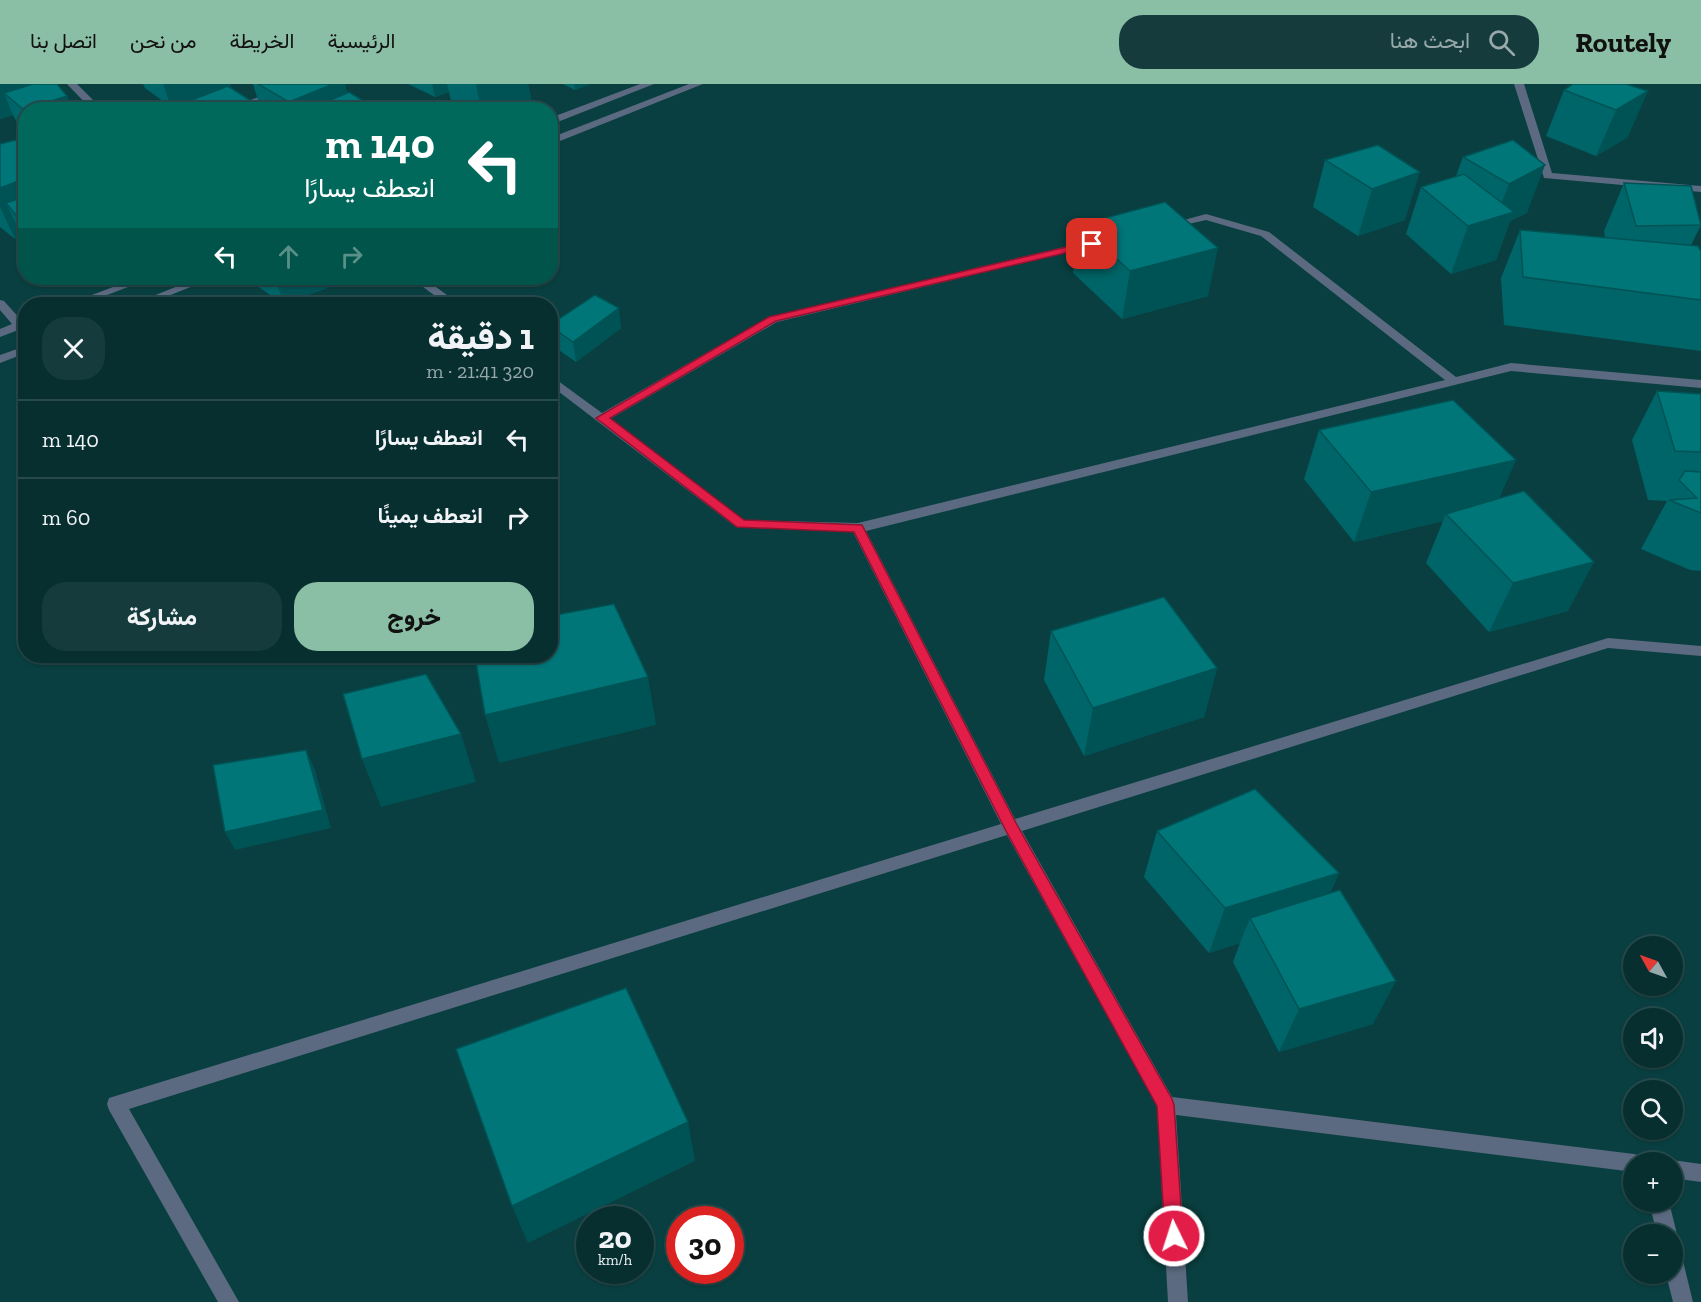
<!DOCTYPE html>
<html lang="ar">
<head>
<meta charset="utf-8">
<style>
	:root { --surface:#072f30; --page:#153b3c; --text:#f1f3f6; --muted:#98a9ab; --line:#284a4c; --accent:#8abfa5 }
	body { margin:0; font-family:"Zilla Slab",Vazirmatn,serif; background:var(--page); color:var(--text); direction:rtl; height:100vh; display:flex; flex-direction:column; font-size:22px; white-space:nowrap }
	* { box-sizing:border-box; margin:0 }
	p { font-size:20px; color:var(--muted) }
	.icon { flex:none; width:33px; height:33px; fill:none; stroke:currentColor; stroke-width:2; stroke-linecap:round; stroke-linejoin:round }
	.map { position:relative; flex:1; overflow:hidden; direction:ltr }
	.panel { position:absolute; left:18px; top:213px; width:540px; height:366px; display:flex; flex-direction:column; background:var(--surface); border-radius:24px; box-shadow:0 2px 4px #0004,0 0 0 2px var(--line); direction:rtl }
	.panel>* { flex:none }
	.top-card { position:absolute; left:18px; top:18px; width:540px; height:183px; border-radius:24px; box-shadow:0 2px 4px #0004,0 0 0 2px var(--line); direction:rtl; background:#00695c; color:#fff; overflow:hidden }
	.needle { width:39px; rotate:310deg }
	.buttons { position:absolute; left:1623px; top:852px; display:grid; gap:12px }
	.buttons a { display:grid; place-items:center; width:60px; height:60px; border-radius:50%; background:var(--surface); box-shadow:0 2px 4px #0004,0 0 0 2px var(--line); font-size:30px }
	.speed { position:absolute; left:576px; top:1122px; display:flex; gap:12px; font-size:30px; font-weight:700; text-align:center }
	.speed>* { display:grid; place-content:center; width:78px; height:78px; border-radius:50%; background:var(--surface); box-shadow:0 2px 4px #0004,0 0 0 2px var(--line); line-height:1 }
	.speed small { font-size:15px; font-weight:400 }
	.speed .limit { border:9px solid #d22; background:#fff; color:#111 }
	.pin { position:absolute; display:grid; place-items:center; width:51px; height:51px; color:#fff; margin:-26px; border-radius:12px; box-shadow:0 3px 9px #0006 }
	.me { position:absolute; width:66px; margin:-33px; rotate:356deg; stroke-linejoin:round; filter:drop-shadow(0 0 4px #0008) }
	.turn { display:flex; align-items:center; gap:21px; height:126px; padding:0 24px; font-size:27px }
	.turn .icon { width:78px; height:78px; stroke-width:2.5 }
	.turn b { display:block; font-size:42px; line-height:51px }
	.lanes { display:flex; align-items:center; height:57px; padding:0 24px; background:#0003; justify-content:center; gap:30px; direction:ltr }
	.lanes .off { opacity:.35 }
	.round { display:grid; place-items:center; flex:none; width:63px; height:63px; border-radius:24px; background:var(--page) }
	.summary { display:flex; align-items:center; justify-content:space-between; height:102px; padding:0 24px }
	h1 { font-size:36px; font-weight:800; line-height:45px }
	.button { display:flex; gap:12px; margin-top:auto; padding:12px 24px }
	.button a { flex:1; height:69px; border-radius:24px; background:var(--accent); color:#111; font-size:24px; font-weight:800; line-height:69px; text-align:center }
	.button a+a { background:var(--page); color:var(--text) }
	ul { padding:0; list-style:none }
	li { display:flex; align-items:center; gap:18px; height:78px; padding:0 24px; border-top:2px solid var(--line) }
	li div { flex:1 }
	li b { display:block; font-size:22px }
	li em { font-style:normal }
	header { display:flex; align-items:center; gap:36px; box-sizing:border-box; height:84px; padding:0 30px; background:var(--accent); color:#111 }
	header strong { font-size:28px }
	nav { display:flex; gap:33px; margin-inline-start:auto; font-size:21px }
	.search { width:420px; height:54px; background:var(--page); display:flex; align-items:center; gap:15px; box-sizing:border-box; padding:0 21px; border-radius:24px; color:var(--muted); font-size:22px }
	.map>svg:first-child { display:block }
</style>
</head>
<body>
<header>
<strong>Routely</strong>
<div class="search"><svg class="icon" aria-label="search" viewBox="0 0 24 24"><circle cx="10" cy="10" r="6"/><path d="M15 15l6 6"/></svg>ابحث هنا</div>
<nav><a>الرئيسية</a><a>الخريطة</a><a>من نحن</a><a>اتصل بنا</a></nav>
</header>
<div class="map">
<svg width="1701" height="1218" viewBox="0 0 1701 1218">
	<rect width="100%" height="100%" fill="#093f40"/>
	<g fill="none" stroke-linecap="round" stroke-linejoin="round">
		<!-- minor -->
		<path fill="#5b6a80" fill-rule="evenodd" d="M67,0H77L103,26H92Z
			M294,0H308L240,26H224Z
			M640,0H654L550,41V34Z
			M689,0H703L550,61V54Z
			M1514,0H1524L1552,89L1701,102V108L1544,94Z
			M1206,130L1269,148L1456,293L1511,279L1701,296V304L1511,287L866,447L1015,735L1608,554L1701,562V572L1608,564L1022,747L1172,1013L1634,1070L1641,1072L1643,1078H1634V1088L1176,1031L1188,1218H1168L1157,1022L1007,751L129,1025L239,1218H218L109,1026L107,1020L109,1014L1001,740L853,448L736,443L550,301V291L602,329L769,233L1094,156L1098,157V161L777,238L610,335L744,436L858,439L1445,296L1261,152L1206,136L1167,145L1162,142Z
			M137,194H152L83,220H68Z
			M198,194H213L148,220H133Z
			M411,194H424L459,220H446Z
			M0,216L4,217L22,237L26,236V243L0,253V245L12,240L0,226Z
			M26,262V269L0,279V271Z
			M1672,1076L1701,1080V1098L1672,1094V1078H1665Z
			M1649,1118H1669L1677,1150L1674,1157L1672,1150H1657Z
			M1672,1163L1679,1166L1682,1173L1693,1218H1673L1666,1190H1672Z"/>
	</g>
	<!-- wall -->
	<path fill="#006568" d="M0,0L26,26V56L13,31L0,35Z
		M143,0H230L231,3H229L260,23L253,0H345L347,9L378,26H166L186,18L171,23L145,4Z
		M408,0H528L532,19L516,26H459L452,21L449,8L435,13Z
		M563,0H590L575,6Z
		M1626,0L1628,53L1596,72L1546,52L1564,6Z
		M1513,56L1527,129L1510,137L1496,176L1451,190L1406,150L1421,103L1456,92L1463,73Z
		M0,60L26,64V160L22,152L15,155L0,143Z
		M1378,61L1405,136L1358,152L1313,123L1325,76Z
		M1624,99L1701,141L1691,161L1701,167V267L1504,241L1501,194L1520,146L1605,154L1604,147Z
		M1079,141L1208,212L1122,235L1073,189Z
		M250,194H354L284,220L251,198Z
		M550,241L621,244L576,278L553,262Z
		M1657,307L1701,310V487L1690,486L1641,465L1667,417L1648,416L1632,356Z
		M1319,346L1500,414L1568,527L1489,548L1426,479L1443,437L1354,458L1304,395Z
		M1051,547L1217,584L1204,633L1084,672L1044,596Z
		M1157,747L1339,789L1330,809L1373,940L1279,968L1233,878L1240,859L1209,869L1144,793Z"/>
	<!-- shaded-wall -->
	<path fill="#005355" d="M0,0H36L67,12L73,26H26V29L25,27L4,9L13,31L0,35Z
		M163,0H230L231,3L171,23Z
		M328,0H345L351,26H291L289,18Z
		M432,0H447L449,8L435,13Z
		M476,0H528L532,19L516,26H481Z
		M574,0H590L575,6Z
		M1648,7L1628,53L1596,72L1616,26Z
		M1545,81L1527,129L1510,137L1496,176L1451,190L1468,142L1496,133L1509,100Z
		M1420,88L1405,136L1358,152L1372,105Z
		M26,94V143L6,119L22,152L15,155L0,123V104Z
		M1218,164L1208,212L1122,235L1130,187Z
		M275,194H354L284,220Z
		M619,224L621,244L576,278L573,258Z
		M1516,376L1495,425L1446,430L1443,437L1354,458L1371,408Z
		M1594,478L1568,527L1489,548L1513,499Z
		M1217,584L1204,633L1084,672L1093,624Z
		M648,593L656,641L499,679L485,631Z
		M461,650L476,698L381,723L362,675Z
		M306,666L315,686L331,744L235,766L225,748Z
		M1339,789L1319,834H1250L1240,859L1209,869L1225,824Z
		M1396,897L1373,940L1279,968L1299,925Z
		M688,1038L695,1077L528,1159L512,1122Z"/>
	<!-- building -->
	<path fill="#007679" stroke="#005355" stroke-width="1.5" d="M33,0H57L67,12L24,26L4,9Z
		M258,0H333L289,18Z
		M1573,0H1626L1648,7L1616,26L1564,6Z
		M228,2L262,24L258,26H166Z
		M349,8L378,26H308Z
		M15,56L26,64V94L0,104V60Z
		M1513,56L1545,81L1509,100L1463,73Z
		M1378,61L1420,88L1372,105L1325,76Z
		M1464,90L1514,128L1468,142L1421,103Z
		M1624,99L1691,102L1701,141L1636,142Z
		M26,112V143L6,119Z
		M1165,118L1218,164L1130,187L1079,141Z
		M1520,146L1698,162L1701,167V216L1523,193Z
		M595,211L619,224L573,258L550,242V241Z
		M1657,307L1701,310V368L1675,367Z
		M1453,316L1516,376L1371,408L1319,346Z
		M1685,387L1701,388V429L1669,416L1697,414L1679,396Z
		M1524,407L1594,478L1513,499L1446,430Z
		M1164,513L1217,584L1093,624L1051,547Z
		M614,520L648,593L485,631L475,572H550V532Z
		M426,590L461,650L362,675L343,610Z
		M306,666L323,726L225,748L213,681Z
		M1255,705L1339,789L1225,824L1157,747Z
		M1340,806L1396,897L1299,925L1250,834Z
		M626,904L688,1038L512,1122L456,965Z"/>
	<!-- route -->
	<path fill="#e11d48" stroke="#92132f" stroke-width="1.5" d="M1092,157L1097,160L1095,162L776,237L610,334L744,436L862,441L1016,739L1172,1015L1174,1021L1183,1152L1180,1159L1174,1161L1167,1159L1165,1152L1157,1022L1006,747L854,448L737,443L596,334L769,233Z"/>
</svg>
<div class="buttons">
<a><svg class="needle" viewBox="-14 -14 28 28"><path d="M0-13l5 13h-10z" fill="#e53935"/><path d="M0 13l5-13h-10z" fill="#98a9ab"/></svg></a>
<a><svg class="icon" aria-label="sound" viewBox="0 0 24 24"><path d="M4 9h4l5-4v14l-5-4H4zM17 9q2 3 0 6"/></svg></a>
<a><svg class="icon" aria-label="search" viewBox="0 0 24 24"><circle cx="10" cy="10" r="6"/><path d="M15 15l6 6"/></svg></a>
<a>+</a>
<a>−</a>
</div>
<div class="speed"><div>20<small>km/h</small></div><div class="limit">30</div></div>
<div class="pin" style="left:1092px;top:160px;background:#d93025"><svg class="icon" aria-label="arrive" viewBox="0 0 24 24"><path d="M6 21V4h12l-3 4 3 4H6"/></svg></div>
<svg class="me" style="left:1174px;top:1152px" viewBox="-20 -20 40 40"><circle r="17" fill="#e11d48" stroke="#fff" stroke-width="3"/><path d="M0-11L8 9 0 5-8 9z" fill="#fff"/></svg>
<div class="top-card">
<div class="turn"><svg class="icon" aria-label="left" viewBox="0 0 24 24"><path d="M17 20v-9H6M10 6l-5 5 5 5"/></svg><div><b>140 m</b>انعطف يسارًا</div></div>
<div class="lanes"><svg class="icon" aria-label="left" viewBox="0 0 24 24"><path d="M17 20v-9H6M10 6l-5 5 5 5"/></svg><svg class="icon off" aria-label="ahead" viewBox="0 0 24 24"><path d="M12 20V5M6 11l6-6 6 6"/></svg><svg class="icon off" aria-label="right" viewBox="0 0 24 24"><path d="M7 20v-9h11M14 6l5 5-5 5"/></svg></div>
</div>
<section class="panel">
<div class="summary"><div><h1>1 دقيقة</h1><p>320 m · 21:41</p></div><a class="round"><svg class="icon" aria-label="close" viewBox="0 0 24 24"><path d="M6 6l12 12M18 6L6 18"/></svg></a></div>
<ul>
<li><svg class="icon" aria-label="left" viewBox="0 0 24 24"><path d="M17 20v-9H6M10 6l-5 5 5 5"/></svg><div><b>انعطف يسارًا</b></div><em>140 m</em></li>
<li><svg class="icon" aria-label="right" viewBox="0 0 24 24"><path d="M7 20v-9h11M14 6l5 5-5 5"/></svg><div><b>انعطف يمينًا</b></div><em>60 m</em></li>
</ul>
<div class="button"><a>خروج</a><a>مشاركة</a></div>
</section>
</div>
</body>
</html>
